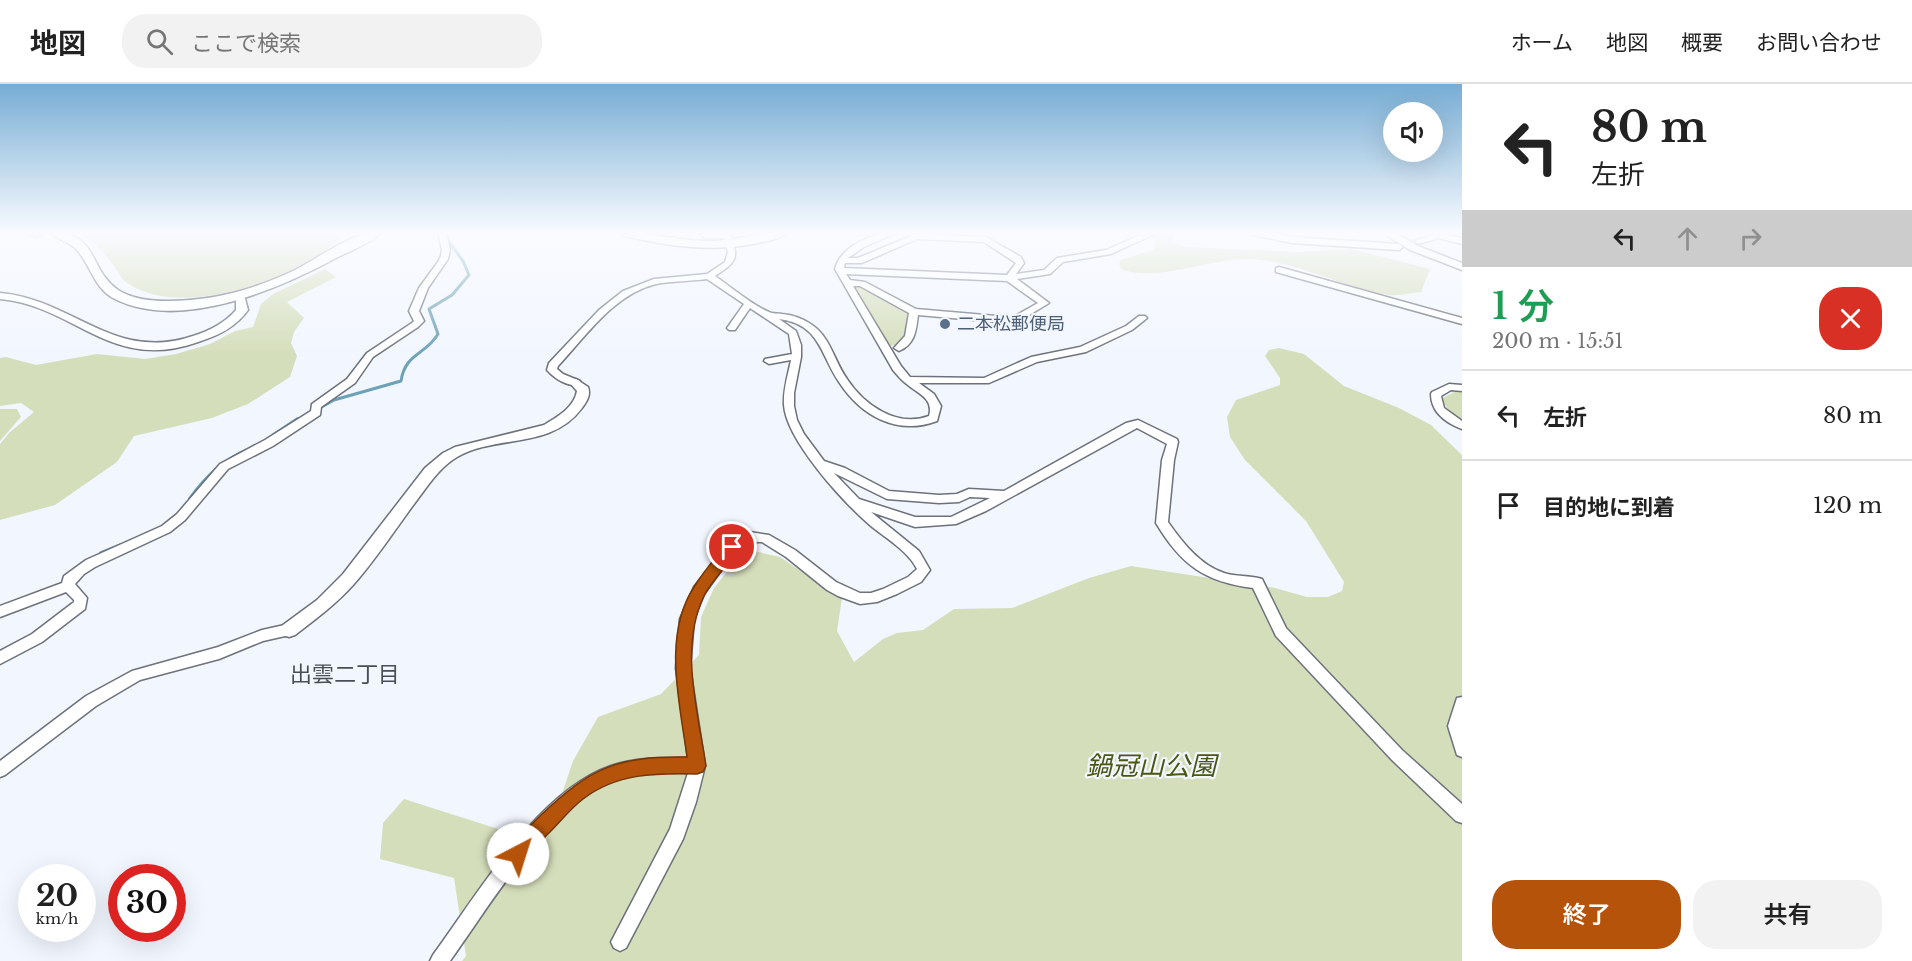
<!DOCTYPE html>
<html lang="ja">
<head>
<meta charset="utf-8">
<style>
	:root { --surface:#fff; --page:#f2f2f2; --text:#222; --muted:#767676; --line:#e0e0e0; --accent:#b45309 }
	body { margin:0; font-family:"Libre Baskerville","Noto Sans JP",serif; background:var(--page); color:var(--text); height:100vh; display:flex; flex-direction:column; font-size:22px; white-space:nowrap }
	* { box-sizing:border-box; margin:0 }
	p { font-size:20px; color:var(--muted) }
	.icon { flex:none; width:33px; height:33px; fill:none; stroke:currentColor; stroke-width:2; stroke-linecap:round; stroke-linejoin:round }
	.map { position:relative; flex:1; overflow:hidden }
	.drawer { display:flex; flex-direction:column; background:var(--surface); width:450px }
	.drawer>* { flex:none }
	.guide { background:#fff; color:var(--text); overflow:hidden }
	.buttons { position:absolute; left:1383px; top:18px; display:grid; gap:12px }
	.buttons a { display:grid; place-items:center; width:60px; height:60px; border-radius:50%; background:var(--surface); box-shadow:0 6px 24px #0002; font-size:30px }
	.speed { position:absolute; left:18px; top:780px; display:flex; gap:12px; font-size:30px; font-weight:700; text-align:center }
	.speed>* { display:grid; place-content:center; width:78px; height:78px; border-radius:50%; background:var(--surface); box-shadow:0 6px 24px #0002; line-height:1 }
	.speed small { font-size:15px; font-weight:400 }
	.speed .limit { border:9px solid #d22; background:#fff; color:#111 }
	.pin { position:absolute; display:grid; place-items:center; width:51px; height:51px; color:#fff; margin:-26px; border:3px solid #fff; border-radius:50%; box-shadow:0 2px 6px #0007 }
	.me { position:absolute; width:66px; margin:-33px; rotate:40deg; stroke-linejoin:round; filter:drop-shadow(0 0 4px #0008) }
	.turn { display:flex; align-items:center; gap:21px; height:126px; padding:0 30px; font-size:27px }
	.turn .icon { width:78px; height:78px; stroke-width:2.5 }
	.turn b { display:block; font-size:42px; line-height:51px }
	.lanes { display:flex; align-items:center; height:57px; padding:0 30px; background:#0003; justify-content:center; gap:30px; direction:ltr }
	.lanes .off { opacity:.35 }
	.round { display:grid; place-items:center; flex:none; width:63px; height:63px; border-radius:24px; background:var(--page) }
	.overview { display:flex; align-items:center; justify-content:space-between; height:102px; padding:0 30px }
	h1 { font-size:36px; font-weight:600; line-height:45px; color:#1e9e55 }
	.action { display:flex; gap:12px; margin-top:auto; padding:12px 30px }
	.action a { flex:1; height:69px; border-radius:24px; background:var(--accent); color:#fff; font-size:24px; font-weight:600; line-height:69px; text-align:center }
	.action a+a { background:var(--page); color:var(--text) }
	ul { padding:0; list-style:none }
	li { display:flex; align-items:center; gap:18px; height:90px; padding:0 30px; border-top:2px solid var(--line) }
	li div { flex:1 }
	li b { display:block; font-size:22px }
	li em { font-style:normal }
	header { display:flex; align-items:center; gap:36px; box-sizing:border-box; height:84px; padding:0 30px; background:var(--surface); border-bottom:2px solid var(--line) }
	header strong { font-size:28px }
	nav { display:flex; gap:33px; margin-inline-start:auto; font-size:21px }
	.search { width:420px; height:54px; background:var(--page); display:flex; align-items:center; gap:15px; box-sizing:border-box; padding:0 21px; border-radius:24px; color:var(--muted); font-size:22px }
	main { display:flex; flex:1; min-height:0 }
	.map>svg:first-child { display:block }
</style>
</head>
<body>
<header>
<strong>地図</strong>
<div class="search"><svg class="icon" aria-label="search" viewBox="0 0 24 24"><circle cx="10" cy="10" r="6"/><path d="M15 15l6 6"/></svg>ここで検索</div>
<nav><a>ホーム</a><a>地図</a><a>概要</a><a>お問い合わせ</a></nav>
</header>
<main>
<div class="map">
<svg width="1462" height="877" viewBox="0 0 1462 877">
	<rect width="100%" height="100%" fill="#f2f6ff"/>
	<!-- green -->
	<path fill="#d5debb" d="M79,148L134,151L144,148H347C304,192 186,237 129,200C120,195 118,187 112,179C103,167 93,157 79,148Z
		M1144,148H1178L1172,158L1187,163L1298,168L1352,165L1430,185L1421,208C1411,209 1399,212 1389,211C1343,204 1300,178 1252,175C1212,173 1157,199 1121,185L1119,180L1121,176L1153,166L1157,157Z
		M325,185L336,193L287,218L304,234L294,248L291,259L297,272L290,293L248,320L212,334L134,352L117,378L55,421L0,436V360L9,349L34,328L21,319L0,322V274L6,273L36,281L97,270L145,275L176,270L210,260L235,247L253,243L261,220L273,210Z
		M854,202H861L908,230L906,254L896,261L890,262Z
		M1279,264L1304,270L1344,302L1399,324L1431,341L1462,371V877H462L466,872L454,794L380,775L383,739L404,715L545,760L573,677L598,633L661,610L699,571L701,533L714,504L745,465L780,473L842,514L837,547L854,578L883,555L897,549L923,546L954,525L1012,524L1089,494L1131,482L1275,504L1307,513H1328L1342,507L1344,498L1306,437L1245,376L1230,353L1227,333L1236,316L1280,301V294L1265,272L1269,266Z
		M1454,308H1462V337L1452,330L1443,319V314Z
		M0,325H17L21,333L0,357Z"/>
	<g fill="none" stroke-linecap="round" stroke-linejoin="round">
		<!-- stream-far1 -->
		<path stroke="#6da2b5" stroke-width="3" d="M318,325L334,316L401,297C405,269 426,271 438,250L429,225L452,211L469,191L463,177L447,155"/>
		<!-- stream -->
		<path stroke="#6da2b5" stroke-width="4" d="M274,351L298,335
			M190,415C206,392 224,375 250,365
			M101,469L121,461"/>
		<!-- minor casing -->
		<g stroke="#6c717b" stroke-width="3">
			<path id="minor" d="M22,148H47L36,153Z
				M438,148H446L450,166L448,175L428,204L419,227L424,237L418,243L373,273L355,299L321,323L320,331L273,362L228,385L185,436L170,448L95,483L84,490L75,500L87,514L85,525L42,558L0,580V567L32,550L74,518V516L66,508L0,533V522L62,499L64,492L86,476L162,442L177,430L220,380L265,356L311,327L312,320L347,295L367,269L412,239L414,237L409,227L419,204L438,178L441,172L442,166Z
				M698,148L727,149L731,151C739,176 736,178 715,192C731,203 752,221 769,228C772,230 778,229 782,230C793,231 804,235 812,241C831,254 834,277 847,295C864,321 897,344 929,332C934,315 919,310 908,301C902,297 898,292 893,286L835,185C841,161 875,148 898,148L864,163L848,174H858L916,150L986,153L1021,173L1024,179L1016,190L1044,186L1057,174L1106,166L1147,148H1159L1111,170L1063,178L1050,190L1017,195L1049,219L1021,236L1008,239L918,231C916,247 915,260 899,267L894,264L905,252L909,229L860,202H853L901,282L910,293L984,294L1031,273L1080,263L1126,242L1139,232H1145L1147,234L1132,246L1086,268L1037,278L989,299H919L934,310L941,322L937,337C897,352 861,332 839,298C820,270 820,240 779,235L796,247L801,261V273L794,309V322L797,336L804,350L824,377L845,384L889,407L939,411L957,410L969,405L1004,407L1126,339L1138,336L1177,355L1178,358L1174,376L1168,438C1182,458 1200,481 1224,489C1236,493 1249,491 1262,495L1286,544L1402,666L1462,720V739L1456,737L1392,676L1276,552L1253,504C1205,498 1181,481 1156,439L1162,376L1167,360L1137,344L986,427L956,440L915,443L871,428L919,467L930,486L921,498L897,510L877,518L860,520L838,512L827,506L786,473L762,458H748L736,466L704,510L694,535L690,584L705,682L696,718L683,755L626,864L620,867L614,864L611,858L670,745L688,689C664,688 637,686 615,695C548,722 491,820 450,877H430L433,871C477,811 538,707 611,682C636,673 662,674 688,674L676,584L680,535L694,503L731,456L750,448L769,451L795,466L836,498L860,509H871L883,505L908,493L917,485C908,467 887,455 871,442C844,419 786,356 784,321C783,306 788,291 791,276L769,280L764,277L765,275L792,270L789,250L750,224L735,246H729L727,244L744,220L707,195C691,197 673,197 656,200C614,210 586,252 558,282L557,285L563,290L580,297V301C568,303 555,295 547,286L549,279L599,226L623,207L654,195L707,190L725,178L728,168L724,154H705ZM917,155L984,158L1016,179L1007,191L844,184L845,179H862ZM846,190L1007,197L1038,219L1015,232L1008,233L916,225L865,198L850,196ZM834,389L887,415L939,419L959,418L970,413L990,414L951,433H915L859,415Z
				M1239,148H1260L1292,153L1399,160L1403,163L1399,166L1292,159Z
				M1438,149L1462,154V160L1438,154L1419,160L1415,157Z
				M1279,183L1462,234V240L1276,188V184Z
				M1449,300L1462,301V307L1451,306L1441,312L1444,324L1462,337V345C1446,339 1431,328 1431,310L1432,308Z
				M289,540L294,542L296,546L294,550L263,557L219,575L140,596L96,622L5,691L0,693V677L86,612L132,587L218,563L262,546Z
				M1462,613V673L1457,671L1448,642L1457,614Z"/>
		</g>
		<!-- tertiary casing -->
		<g stroke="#6c717b" stroke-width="3">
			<path id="tertiary" d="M1381,148H1394L1418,162L1462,179V186L1410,166Z
				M0,209C73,215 114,279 193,252C209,247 225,239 236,226V211H244L248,226C236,243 218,252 198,258C111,289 76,222 0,215Z
				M576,295L588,303C591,311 587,317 582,324C551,366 497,350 457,373C440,383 429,400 417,416C396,444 377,474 354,500C336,520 316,535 295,551L289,553L283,551L281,546L283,541L317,516L343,490L425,384L443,369L455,363L544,341C557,333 574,324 577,307L570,299Z"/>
		</g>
		<!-- secondary casing -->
		<g stroke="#6c717b" stroke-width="3">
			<path id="secondary" d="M49,148C100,148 87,184 118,206C132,215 151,217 167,217C213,217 253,206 295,186C322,172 351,148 382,148C371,159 352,166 338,173C279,205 181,248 115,215C94,205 91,181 76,165C68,157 56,155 49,148Z
				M619,148C648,148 675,156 704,157C733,158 760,148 788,148C781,155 768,157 758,159C711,169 666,162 621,151Z"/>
		</g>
		<!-- minor -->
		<use href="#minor" fill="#fff" fill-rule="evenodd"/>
		<!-- tertiary -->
		<use href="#tertiary" fill="#fff" fill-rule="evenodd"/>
		<!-- secondary -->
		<use href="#secondary" fill="#fff" fill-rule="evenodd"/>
	</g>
	<!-- sky -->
	<linearGradient id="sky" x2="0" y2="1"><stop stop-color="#77add4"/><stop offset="0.55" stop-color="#f9fbff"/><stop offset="1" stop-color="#f9fbff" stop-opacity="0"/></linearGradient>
	<rect width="1462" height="271" fill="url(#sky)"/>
	<!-- route -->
	<path fill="#b45309" stroke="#753606" stroke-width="1.5" d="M732,457L739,463C730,480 713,494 704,512C679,564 698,627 706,682L703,688L697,690C656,689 617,689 583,715C571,724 561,737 550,748C540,757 530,774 518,780L511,777L509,770C515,755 529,743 541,731C591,683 618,672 687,673C680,619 662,552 694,503C704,487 716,473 727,459Z"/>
	<!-- markers -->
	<circle fill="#5c6f8a" stroke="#f2f6ff" stroke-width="2" cx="945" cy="240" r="6"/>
	<g text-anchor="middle" stroke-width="4.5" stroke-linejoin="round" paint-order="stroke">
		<!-- far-service labels -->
		<g font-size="18" fill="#4e5e75" stroke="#f2f6ff" text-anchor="start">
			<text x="957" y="246">二本松郵便局</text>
		</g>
		<!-- neighbourhood labels -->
		<g font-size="22" fill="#494d56" stroke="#f2f6ff">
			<text x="345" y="598">出雲二丁目</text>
		</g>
		<!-- near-park labels -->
		<g font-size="26" font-style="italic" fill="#4b5610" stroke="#f2f6ff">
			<text x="1151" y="691">鍋冠山公園</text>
		</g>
	</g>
</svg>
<div class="buttons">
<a><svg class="icon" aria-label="sound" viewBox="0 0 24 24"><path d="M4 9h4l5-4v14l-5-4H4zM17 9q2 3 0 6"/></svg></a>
</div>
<div class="speed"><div>20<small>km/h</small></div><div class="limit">30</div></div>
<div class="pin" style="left:732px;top:463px;background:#d93025"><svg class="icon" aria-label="arrive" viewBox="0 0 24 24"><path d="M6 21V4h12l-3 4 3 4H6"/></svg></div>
<svg class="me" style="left:518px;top:770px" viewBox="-20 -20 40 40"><circle r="19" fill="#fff"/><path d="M0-13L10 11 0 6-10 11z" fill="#b45309"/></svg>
</div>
<section class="drawer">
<div class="guide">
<div class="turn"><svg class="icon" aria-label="left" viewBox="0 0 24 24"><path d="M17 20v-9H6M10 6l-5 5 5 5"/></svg><div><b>80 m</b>左折</div></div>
<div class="lanes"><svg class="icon" aria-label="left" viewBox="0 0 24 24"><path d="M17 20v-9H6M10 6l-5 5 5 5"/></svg><svg class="icon off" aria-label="ahead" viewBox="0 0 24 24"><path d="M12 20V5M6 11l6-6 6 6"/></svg><svg class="icon off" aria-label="right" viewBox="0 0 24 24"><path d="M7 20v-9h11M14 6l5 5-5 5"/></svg></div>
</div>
<div class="overview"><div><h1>1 分</h1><p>200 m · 15:51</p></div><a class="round" style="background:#d93025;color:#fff"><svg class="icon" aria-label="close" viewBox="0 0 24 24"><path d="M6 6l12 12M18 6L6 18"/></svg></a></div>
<ul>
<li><svg class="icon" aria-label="left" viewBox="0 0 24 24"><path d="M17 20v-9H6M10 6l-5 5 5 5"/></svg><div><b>左折</b></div><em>80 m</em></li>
<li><svg class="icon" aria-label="arrive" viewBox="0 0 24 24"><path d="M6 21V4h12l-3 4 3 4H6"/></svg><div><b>目的地に到着</b></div><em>120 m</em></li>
</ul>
<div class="action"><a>終了</a><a>共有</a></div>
</section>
</main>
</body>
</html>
